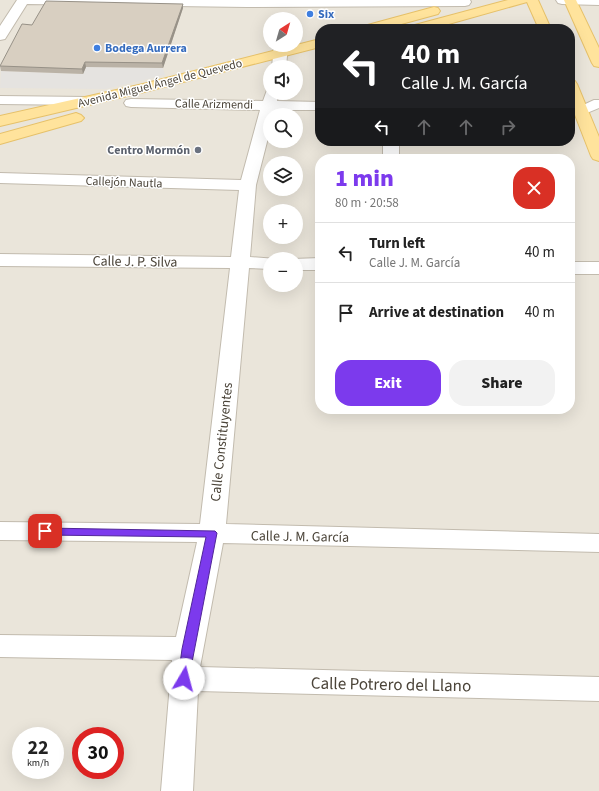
<!DOCTYPE html>
<html lang="en">
<head>
<meta charset="utf-8">
<style>
	:root { --surface:#fff; --page:#f2f2f2; --text:#222; --muted:#767676; --line:#e0e0e0; --accent:#7c3aed }
	body { margin:0; font-family:"Source Sans 3",sans-serif; background:var(--page); color:var(--text); height:100vh; display:flex; flex-direction:column; font-size:15px; white-space:nowrap }
	* { box-sizing:border-box; margin:0 }
	p { font-size:13px; color:var(--muted) }
	.icon { flex:none; width:22px; height:22px; fill:none; stroke:currentColor; stroke-width:2; stroke-linecap:round; stroke-linejoin:round }
	.map { position:relative; flex:1; overflow:hidden }
	.details { position:absolute; left:315px; top:154px; width:260px; height:260px; display:flex; flex-direction:column; background:var(--surface); border-radius:16px; box-shadow:0 4px 16px #0002 }
	.details>* { flex:none }
	.hud { position:absolute; left:315px; top:24px; width:260px; height:122px; border-radius:16px; box-shadow:0 4px 16px #0002; background:#202124; color:#fff; overflow:hidden }
	.needle { width:26px; rotate:37deg }
	.tools { position:absolute; left:263px; top:12px; display:grid; gap:8px }
	.tools a { display:grid; place-items:center; width:40px; height:40px; border-radius:50%; background:var(--surface); box-shadow:0 4px 16px #0002; font-size:20px }
	.speed { position:absolute; left:12px; top:727px; display:flex; gap:8px; font-size:20px; font-weight:700; text-align:center }
	.speed>* { display:grid; place-content:center; width:52px; height:52px; border-radius:50%; background:var(--surface); box-shadow:0 4px 16px #0002; line-height:1 }
	.speed small { font-size:10px; font-weight:400 }
	.speed .limit { border:6px solid #d22; background:#fff; color:#111 }
	.pin { position:absolute; display:grid; place-items:center; width:34px; height:34px; color:#fff; margin:-17px; border-radius:8px; box-shadow:0 2px 6px #0006 }
	.me { position:absolute; width:44px; margin:-22px; rotate:8deg; stroke-linejoin:round; filter:drop-shadow(0 0 3px #0008) }
	.turn { display:flex; align-items:center; gap:14px; height:84px; padding:0 20px; font-size:18px }
	.turn .icon { width:52px; height:52px; stroke-width:2.5 }
	.turn b { display:block; font-size:28px; line-height:34px }
	.lanes { display:flex; align-items:center; height:38px; padding:0 20px; background:#0003; justify-content:center; gap:20px; direction:ltr }
	.lanes .off { opacity:.35 }
	.round { display:grid; place-items:center; flex:none; width:42px; height:42px; border-radius:16px; background:var(--page) }
	.summary { display:flex; align-items:center; justify-content:space-between; height:68px; padding:0 20px }
	h1 { font-size:24px; font-weight:800; line-height:30px; color:var(--accent) }
	.action { display:flex; gap:8px; margin-top:auto; padding:8px 20px }
	.action a { flex:1; height:46px; border-radius:16px; background:var(--accent); color:#fff; font-size:16px; font-weight:800; line-height:46px; text-align:center }
	.action a+a { background:var(--page); color:var(--text) }
	ul { padding:0; list-style:none }
	li { display:flex; align-items:center; gap:12px; height:60px; padding:0 20px; border-top:1px solid var(--line) }
	li div { flex:1 }
	li b { display:block; font-size:15px }
	li em { font-style:normal }
	.map>svg:first-child { display:block }
</style>
</head>
<body>
<div class="map">
<svg width="599" height="791" viewBox="0 0 599 791">
	<rect width="100%" height="100%" fill="#f6f3ec"/>
	<!-- residential -->
	<path fill="#eae5da" fill-rule="evenodd" d="M0,0H599V791H0ZM270,19H296V45H270ZM320,29H570V141H320ZM270,67H296V93H270ZM270,115H296V141H270ZM320,159H570V409H320ZM270,163H296V189H270ZM270,211H296V237H270ZM270,259H296V285H270ZM21,736H55V770H21ZM81,736H115V770H81Z"/>
	<!-- parking -->
	<path fill="#e5e3e0" d="M86,67L163,68L165,75L106,89L0,88L1,71L83,74Z"/>
	<g fill="none" stroke-linecap="round" stroke-linejoin="round">
		<!-- minor casing -->
		<g stroke="#c2bbae" stroke-width="2">
			<path id="minor" d="M17,0H470L471,2L469,5L465,6L247,7L27,4L5,39L0,40V26Z
				M556,0H599V5L562,4L558,3Z
				M274,45H288L286,67H272Z
				M270,89V93H279L277,101L320,102V110H275L274,115H270V130L256,185L250,257L277,259H270V269L249,268L226,524L599,534V552L223,543L200,667L599,677V701L198,691L193,791H161L172,660L0,657V635L176,637L197,542L0,540V522L200,524L230,268L0,266V254L231,257L239,190L0,183V173L241,180L260,110L131,107L126,106L124,103L126,100L131,99L263,101L267,90Z
				M0,96L87,97L92,98L94,101L92,104L87,105L0,104Z
				M594,100H599V108L582,115H570V107H579Z
				M383,141H399V159H383Z
				M320,258V270H296V259H293Z
				M570,262H599V274H570Z"/>
		</g>
		<!-- major casing -->
		<g stroke="#e6c16a" stroke-width="2">
			<path id="major" d="M508,0H538L551,29H539L527,2L431,29H410L411,26Z
				M564,0H576L599,48V67L594,66L592,63Z
				M434,7L438,8L440,11L438,14L383,29H363L364,26Z
				M320,39V47L144,92L0,126V116L143,84Z
				M570,80L575,81L577,84L599,137V161L593,159L591,156L570,102Z
				M76,113L81,115L84,118L81,121L0,144V134Z"/>
		</g>
		<!-- minor -->
		<use href="#minor" fill="#fff" fill-rule="evenodd"/>
		<!-- major -->
		<use href="#major" fill="#ffe39c" fill-rule="evenodd"/>
	</g>
	<!-- wall -->
	<path fill="#bab2a6" d="M183,4V8L163,68L86,67L83,74L1,71L0,66L32,25Z"/>
	<!-- shaded-wall -->
	<path fill="#979187" d="M183,4V8L163,68L162,63Z
		M85,62L86,67L83,74L82,69Z"/>
	<!-- building -->
	<path fill="#d8cfc1" stroke="#979187" d="M46,1L183,4L162,63L85,62L82,69L0,66L22,24L32,25Z"/>
	<!-- route -->
	<path fill="#7c3aed" stroke="#51269a" d="M45,528L215,531L217,533L188,683L184,684L179,683L178,679L182,649L206,537L45,535L42,534L40,531L42,529Z"/>
	<!-- markers -->
	<g fill="#3f7fe0" stroke="#fff" stroke-width="1.5">
		<circle cx="310" cy="14" r="4"/>
		<circle cx="97" cy="48" r="4"/>
	</g>
	<circle fill="#6b7280" stroke="#fff" stroke-width="1.5" cx="198" cy="150" r="4"/>
	<g text-anchor="middle" stroke-width="3" stroke-linejoin="round" paint-order="stroke">
		<!-- far-shop labels -->
		<g font-size="12" font-weight="bold" fill="#366cbe" stroke="#fff" text-anchor="start">
			<text x="318" y="18">Six</text>
			<text x="105" y="52">Bodega Aurrera</text>
		</g>
		<!-- far-street labels -->
		<g font-size="12" fill="#4b4439" stroke="#fff">
			<text transform="translate(160 83) rotate(-14)" y="4">Avenida Miguel Ángel de Quevedo</text>
			<text transform="translate(214 104) rotate(1)" y="4">Calle Arizmendi</text>
			<text transform="translate(124 182) rotate(2)" y="4">Callejón Nautla</text>
		</g>
		<!-- far-worship labels -->
		<g font-size="12" font-weight="bold" fill="#5b616d" stroke="#fff" text-anchor="end">
			<text x="190" y="154">Centro Mormón</text>
		</g>
		<!-- street labels -->
		<g font-size="14" fill="#4b4439" stroke="#fff">
			<text transform="translate(135 261) rotate(1)" y="5">Calle J. P. Silva</text>
			<text transform="translate(221 442) rotate(-84)" y="5">Calle Constituyentes</text>
			<text transform="translate(300 536) rotate(1)" y="5">Calle J. M. García</text>
		</g>
		<!-- near-street labels -->
		<g font-size="17" fill="#4b4439" stroke="#fff">
			<text transform="translate(391 684) rotate(1)" y="6">Calle Potrero del Llano</text>
		</g>
	</g>
</svg>
<div class="tools">
<a><svg class="needle" viewBox="-14 -14 28 28"><path d="M0-13l5 13h-10z" fill="#e53935"/><path d="M0 13l5-13h-10z" fill="#767676"/></svg></a>
<a><svg class="icon" aria-label="sound" viewBox="0 0 24 24"><path d="M4 9h4l5-4v14l-5-4H4zM17 9q2 3 0 6"/></svg></a>
<a><svg class="icon" aria-label="search" viewBox="0 0 24 24"><circle cx="10" cy="10" r="6"/><path d="M15 15l6 6"/></svg></a>
<a><svg class="icon" aria-label="layers" viewBox="0 0 24 24"><path d="M12 4l9 5-9 5-9-5zM3 14l9 5 9-5"/></svg></a>
<a>+</a>
<a>−</a>
</div>
<div class="speed"><div>22<small>km/h</small></div><div class="limit">30</div></div>
<div class="pin" style="left:45px;top:531px;background:#d93025"><svg class="icon" aria-label="arrive" viewBox="0 0 24 24"><path d="M6 21V4h12l-3 4 3 4H6"/></svg></div>
<svg class="me" style="left:184px;top:679px" viewBox="-20 -20 40 40"><circle r="19" fill="#fff"/><path d="M0-13L10 11 0 6-10 11z" fill="#7c3aed"/></svg>
<div class="hud">
<div class="turn"><svg class="icon" aria-label="left" viewBox="0 0 24 24"><path d="M17 20v-9H6M10 6l-5 5 5 5"/></svg><div><b>40 m</b>Calle J. M. García</div></div>
<div class="lanes"><svg class="icon" aria-label="left" viewBox="0 0 24 24"><path d="M17 20v-9H6M10 6l-5 5 5 5"/></svg><svg class="icon off" aria-label="ahead" viewBox="0 0 24 24"><path d="M12 20V5M6 11l6-6 6 6"/></svg><svg class="icon off" aria-label="ahead" viewBox="0 0 24 24"><path d="M12 20V5M6 11l6-6 6 6"/></svg><svg class="icon off" aria-label="right" viewBox="0 0 24 24"><path d="M7 20v-9h11M14 6l5 5-5 5"/></svg></div>
</div>
<section class="details">
<div class="summary"><div><h1>1 min</h1><p>80 m · 20:58</p></div><a class="round" style="background:#d93025;color:#fff"><svg class="icon" aria-label="close" viewBox="0 0 24 24"><path d="M6 6l12 12M18 6L6 18"/></svg></a></div>
<ul>
<li><svg class="icon" aria-label="left" viewBox="0 0 24 24"><path d="M17 20v-9H6M10 6l-5 5 5 5"/></svg><div><b>Turn left</b><p>Calle J. M. García</p></div><em>40 m</em></li>
<li><svg class="icon" aria-label="arrive" viewBox="0 0 24 24"><path d="M6 21V4h12l-3 4 3 4H6"/></svg><div><b>Arrive at destination</b></div><em>40 m</em></li>
</ul>
<div class="action"><a>Exit</a><a>Share</a></div>
</section>
</div>
</body>
</html>
